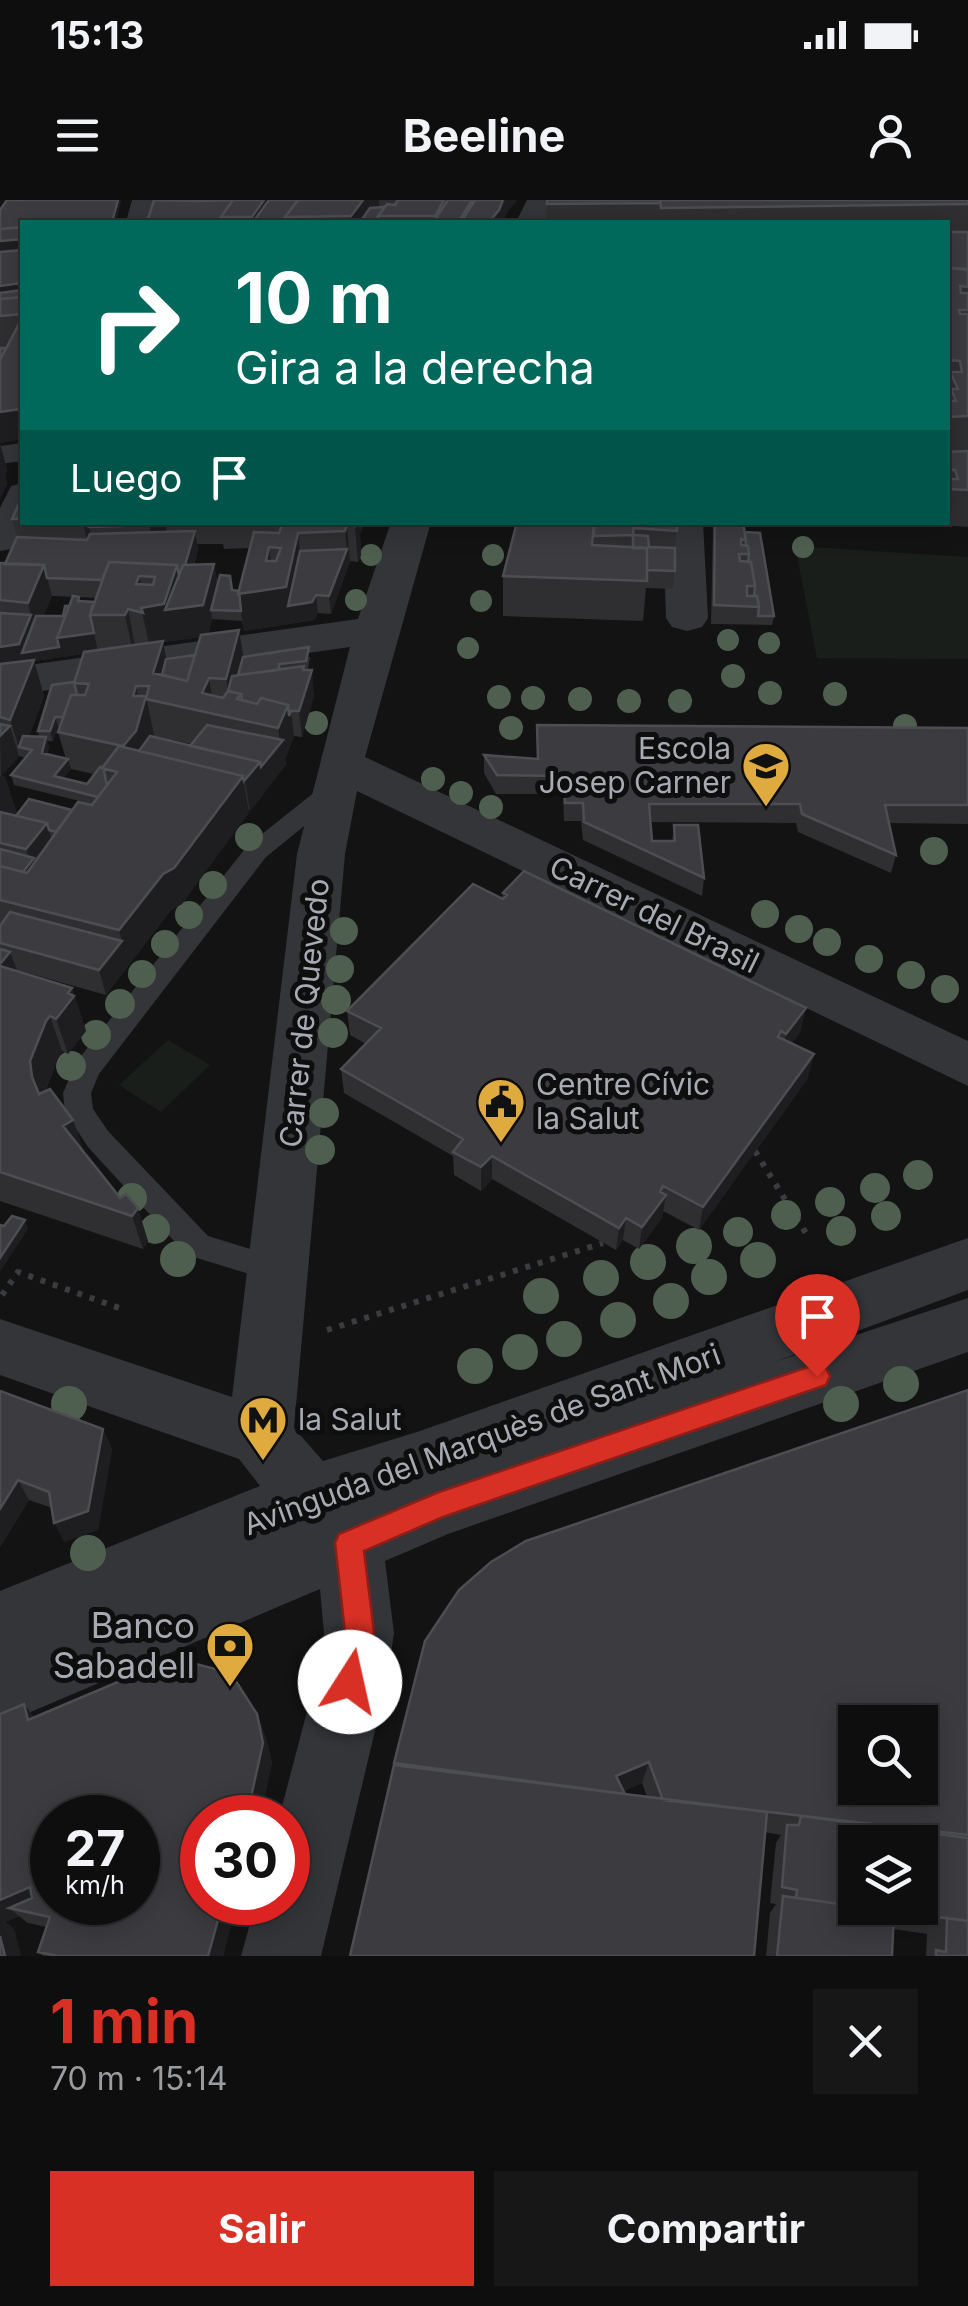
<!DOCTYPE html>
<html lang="es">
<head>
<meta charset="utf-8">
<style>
	:root { --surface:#0e0e0f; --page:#171718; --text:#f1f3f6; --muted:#9b9c9e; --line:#2e2e2f; --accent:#d93025 }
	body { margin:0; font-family:Inter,sans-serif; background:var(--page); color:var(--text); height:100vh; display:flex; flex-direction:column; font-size:38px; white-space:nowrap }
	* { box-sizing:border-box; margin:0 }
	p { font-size:32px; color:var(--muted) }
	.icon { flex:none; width:55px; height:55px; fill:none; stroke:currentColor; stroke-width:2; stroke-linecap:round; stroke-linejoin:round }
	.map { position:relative; height:1756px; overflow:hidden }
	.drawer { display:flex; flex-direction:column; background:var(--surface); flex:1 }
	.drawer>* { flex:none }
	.hud { position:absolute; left:20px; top:20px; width:930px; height:305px; border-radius:0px; box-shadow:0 5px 25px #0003,0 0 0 2px var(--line); background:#00695c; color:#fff; overflow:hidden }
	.controls { position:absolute; left:838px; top:1505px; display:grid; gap:20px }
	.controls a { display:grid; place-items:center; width:100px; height:100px; border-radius:0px; background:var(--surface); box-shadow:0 5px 25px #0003,0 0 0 2px var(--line); font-size:50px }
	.speed { position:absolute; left:30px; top:1595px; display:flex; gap:20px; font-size:50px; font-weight:700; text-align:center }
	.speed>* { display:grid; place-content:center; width:130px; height:130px; border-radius:50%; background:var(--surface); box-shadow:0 5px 25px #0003,0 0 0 2px var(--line); line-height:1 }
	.speed small { font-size:25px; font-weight:400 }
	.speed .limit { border:15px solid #d22; background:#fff; color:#111 }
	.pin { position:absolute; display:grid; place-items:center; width:85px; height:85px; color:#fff; margin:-102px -42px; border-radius:50% 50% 50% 0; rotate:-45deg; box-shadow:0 0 10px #0007 }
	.pin .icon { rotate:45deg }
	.me { position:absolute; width:110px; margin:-55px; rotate:10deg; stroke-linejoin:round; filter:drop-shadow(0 0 8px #0008) }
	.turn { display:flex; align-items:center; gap:35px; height:210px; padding:0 50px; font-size:45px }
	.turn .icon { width:130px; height:130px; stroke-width:2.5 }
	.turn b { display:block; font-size:70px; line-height:85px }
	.then { display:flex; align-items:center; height:95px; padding:0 50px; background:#0003; gap:20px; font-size:38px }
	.round { display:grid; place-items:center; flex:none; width:105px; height:105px; border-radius:0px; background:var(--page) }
	.summary { display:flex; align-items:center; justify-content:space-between; height:170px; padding:0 50px }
	h1 { font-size:60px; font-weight:700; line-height:75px; color:var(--accent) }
	.cta { display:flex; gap:20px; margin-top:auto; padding:20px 50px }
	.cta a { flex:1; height:115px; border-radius:0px; background:var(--accent); color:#fff; font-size:40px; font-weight:700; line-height:115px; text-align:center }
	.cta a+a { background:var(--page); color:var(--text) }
	.status { display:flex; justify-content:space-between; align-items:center; height:70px; padding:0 50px; background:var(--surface); direction:ltr }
	.status svg { height:28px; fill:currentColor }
	header { display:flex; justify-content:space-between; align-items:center; height:130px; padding:0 50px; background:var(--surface); font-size:45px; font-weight:700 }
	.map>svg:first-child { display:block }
</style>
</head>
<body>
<div class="status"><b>15:13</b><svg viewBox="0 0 49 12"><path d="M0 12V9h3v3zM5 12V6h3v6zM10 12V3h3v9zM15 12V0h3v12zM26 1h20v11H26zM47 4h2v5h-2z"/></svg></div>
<header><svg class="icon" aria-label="menu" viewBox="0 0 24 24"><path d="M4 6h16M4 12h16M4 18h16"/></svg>Beeline<svg class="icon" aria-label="person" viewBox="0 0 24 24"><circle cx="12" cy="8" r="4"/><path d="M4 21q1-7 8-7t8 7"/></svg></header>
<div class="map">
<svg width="968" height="1756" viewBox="0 0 968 1756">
	<rect width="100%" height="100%" fill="#131314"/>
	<!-- green -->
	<path fill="#191e1a" d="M795,346L968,357V459L817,458Z
		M168,840L210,865L161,912L119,885Z"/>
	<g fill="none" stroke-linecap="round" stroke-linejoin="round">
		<!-- path -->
		<path stroke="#3a3c40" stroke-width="6" stroke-dasharray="5 8" stroke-linecap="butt" d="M755,951L807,1035
			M2,1095L18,1072L122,1109
			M327,1130L603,1043"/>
		<!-- service -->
		<path fill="#343539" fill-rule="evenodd" d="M333,582L345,590L341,596L266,657L99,874L91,893L93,909L108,931L208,1036L290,1061L294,1070L290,1079L279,1083L187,1055L88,947L65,912L63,893L77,861L248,645L325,584Z"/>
		<!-- pedestrian -->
		<path fill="#343539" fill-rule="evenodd" d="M132,0H156L150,22H126Z
			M22,243V261L0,264V246Z
			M22,283L24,322L11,349L0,351V308L11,286Z"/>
		<!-- minor -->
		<path fill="#343539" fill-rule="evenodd" d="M527,0H557L546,22H516Z
			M391,322H431L365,557L968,841V886L357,591L345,654L294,1228L323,1261L420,1231L968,1038V1090L774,1162L968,1098V1152L448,1334L385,1361L394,1433L387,1481L321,1756H241L256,1702H288V1618H279L315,1481L324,1433L320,1389L0,1525V1391L260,1286L239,1259L0,1175V1119L232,1197L297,654L350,447L0,497V469L358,419Z
			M663,322H703L708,418L702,427L687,431L672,427L666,418Z"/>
	</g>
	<!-- trees -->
	<g fill="#4e5f4f">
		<circle cx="803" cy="347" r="11"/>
		<circle cx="371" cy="355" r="11"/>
		<circle cx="493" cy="355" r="11"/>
		<circle cx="356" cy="400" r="11"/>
		<circle cx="481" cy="401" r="11"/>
		<circle cx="728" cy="440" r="11"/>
		<circle cx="769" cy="443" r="11"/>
		<circle cx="468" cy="448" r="11"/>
		<circle cx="733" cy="476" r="12"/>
		<circle cx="770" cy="493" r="12"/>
		<circle cx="835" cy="494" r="12"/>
		<circle cx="499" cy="497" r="12"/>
		<circle cx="533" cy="498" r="12"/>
		<circle cx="580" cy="499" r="12"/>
		<circle cx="629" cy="501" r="12"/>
		<circle cx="680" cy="501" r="12"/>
		<circle cx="316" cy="523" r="12"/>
		<circle cx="905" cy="526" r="12"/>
		<circle cx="511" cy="528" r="12"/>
		<circle cx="433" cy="579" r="12"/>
		<circle cx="461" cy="593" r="12"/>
		<circle cx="491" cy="607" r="12"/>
		<circle cx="249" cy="637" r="14"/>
		<circle cx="934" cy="651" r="14"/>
		<circle cx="213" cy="685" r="14"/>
		<circle cx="765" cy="714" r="14"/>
		<circle cx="189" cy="715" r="14"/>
		<circle cx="799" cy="729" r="14"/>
		<circle cx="344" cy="731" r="14"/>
		<circle cx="827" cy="742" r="14"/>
		<circle cx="165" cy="744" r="14"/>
		<circle cx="869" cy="759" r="14"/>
		<circle cx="340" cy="769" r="14"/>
		<circle cx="142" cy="774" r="14"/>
		<circle cx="911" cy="775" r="14"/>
		<circle cx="945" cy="789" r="14"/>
		<circle cx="336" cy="800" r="15"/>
		<circle cx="120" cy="804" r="15"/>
		<circle cx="333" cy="833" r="15"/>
		<circle cx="96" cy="835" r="15"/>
		<circle cx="71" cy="866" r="15"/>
		<circle cx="324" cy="913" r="15"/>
		<circle cx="320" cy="950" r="15"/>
		<circle cx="918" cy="975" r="15"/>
		<circle cx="875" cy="988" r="15"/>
		<circle cx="132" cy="998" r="15"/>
		<circle cx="830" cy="1002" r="15"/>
		<circle cx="786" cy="1015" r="15"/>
		<circle cx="886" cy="1016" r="15"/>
		<circle cx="155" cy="1029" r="15"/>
		<circle cx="841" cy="1031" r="15"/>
		<circle cx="738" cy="1032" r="15"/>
		<circle cx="694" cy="1046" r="18"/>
		<circle cx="178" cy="1059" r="18"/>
		<circle cx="758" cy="1060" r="18"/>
		<circle cx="648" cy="1062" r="18"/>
		<circle cx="709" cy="1077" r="18"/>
		<circle cx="601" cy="1078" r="18"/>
		<circle cx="541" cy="1096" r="18"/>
		<circle cx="671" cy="1101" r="18"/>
		<circle cx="618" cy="1120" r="18"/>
		<circle cx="564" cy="1139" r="18"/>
		<circle cx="520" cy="1152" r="18"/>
		<circle cx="475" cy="1166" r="18"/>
		<circle cx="901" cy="1184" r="18"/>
		<circle cx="69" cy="1204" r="18"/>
		<circle cx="841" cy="1204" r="18"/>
		<circle cx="88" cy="1353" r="18"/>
	</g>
	<!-- wall -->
	<path fill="#2f2f32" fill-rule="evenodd" d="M7,0H121L116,22H22V239L0,243L7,270L5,275L7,284L0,299V10Z
		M154,0H517L507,12L503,22H147Z
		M547,0H968V327L897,322H948V22H546Z
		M22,297V322H364L360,334L361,355L358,362L350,361L331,414L318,413L314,420L244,431L242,421L212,419L208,434L239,430L243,457H310L308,470L314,496L302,537L294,536L285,559L286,565L248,611L182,704L171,710L106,795L17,770L16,771L72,788L86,831L68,854L62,851L59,856L45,892L73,920L84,953L120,998L148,1041L143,1049L0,1001V363L5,364L17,337L12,319ZM197,344H223L224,349L250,348L239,391L232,390L218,385L214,364L194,365L198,349ZM52,396L73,397L63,416H43ZM79,397L96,398L94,402H80ZM201,437L195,455L166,459L163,442ZM83,454L74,482L38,531L39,537L29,536L44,496L34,461ZM58,526L60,527L58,532L66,559L47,554L49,547L47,541H53ZM154,535V536L192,544L190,546L153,537ZM19,556L26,558L11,575L14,585L92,604L72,610L15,615L17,614L5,577L1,576ZM71,569L94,574L87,584L63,578Z
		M517,322H677L673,389L646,388L643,421L503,416V376Z
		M713,322H743L745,332L774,416L772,425L711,424Z
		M537,525L968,528V624L889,623L896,655L891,673L798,632L796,623L650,622L652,641H672L674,625L704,678L702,696L583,640L581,621H564L563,594H496L484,573V555L537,559Z
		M503,693L806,808L800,832L792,843L808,878L699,1030L663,1011L662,1018L639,1049L623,1040L616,1050L492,979L481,991L454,975L453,956L344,893L341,869L366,844L350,835L347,811L502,698Z
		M968,1190V1756H926L927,1734L893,1729L892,1756H766L770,1713L776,1704L770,1703L776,1643L781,1635L394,1565V1563ZM642,1583L647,1597L624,1594L623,1591Z
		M0,1191L103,1229L112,1249L98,1330L64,1342L52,1308L29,1300L0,1347Z
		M24,1504L34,1517L257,1514L265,1535L272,1563L262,1608L267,1618H202V1702H237L223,1756H43L38,1752L46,1727L28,1723L19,1716L5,1722L14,1729L21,1756H0Z"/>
	<!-- shaded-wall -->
	<path fill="#1e1e20" d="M118,0H121L116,22H112Z
		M260,0H281L252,22V17Z
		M363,0H379L380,12L373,22H352L351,16Z
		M472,0H474V22H459Z
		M503,0H517L507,12L503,22H489Z
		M22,39V68L0,71V41Z
		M22,83V114L0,116V86Z
		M22,204V239L0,243L7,270L5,275L7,284L0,299V212Z
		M83,322H100L89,327L94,352L91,358Z
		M149,322H165L167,333L154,351Z
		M356,322H360L361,330L360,334L361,355L358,362L355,326Z
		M347,325L350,361L331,414L329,396L347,349L345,331Z
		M195,331L198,349L181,408L214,364L219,395L211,410L212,419L208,436L163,442L170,478L157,492L149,444L136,384L139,376L145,407L177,365Z
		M298,333L302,369L316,395L318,413L314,420L244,431L238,394L266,361L269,347L274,384Z
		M44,365L52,396L29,452L57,438L94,433L98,452L34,461L44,496L25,549L19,547L10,520L0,466V447L31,415L28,403Z
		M128,409L135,446L133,452L125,415Z
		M239,430L245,466L230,502L226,479Z
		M304,466L306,488L312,470L314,496L302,537L299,511Z
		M209,478L215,514L202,493Z
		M136,486L141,513L146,496L154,535L147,558L142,557L136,531L133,496Z
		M288,505L291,511L294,536L285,559L286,565L250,612L245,581L260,562L280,543L278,528Z
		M55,517L58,526L53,541L50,531Z
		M10,526L19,557L1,576L0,536Z
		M136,531L142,557L123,546Z
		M46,537L49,547L44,562L42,553Z
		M68,559L71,569L57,585L54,576Z
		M0,576L5,577L17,614L0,635Z
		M243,576L249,613L182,704L171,710L106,795L99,770L122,741L119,730Z
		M47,623L54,649L29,690L19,677L30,662L26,649Z
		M10,752L17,770L0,790V764Z
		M72,788L86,831L68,854L56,819Z
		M806,808L800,832L781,858L786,834Z
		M50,816L62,851L59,856L43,896L44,911L32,877L30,861L46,821Z
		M814,854L808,878L699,1030L703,1007Z
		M73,920L85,954L63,926Z
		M492,956V979L481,991V967Z
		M663,986L660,1002L666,995L662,1018L639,1049L642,1027Z
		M138,1008L148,1041L143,1049L132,1016Z
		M626,1018L623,1040L616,1050L619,1028Z
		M25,1020L28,1029L0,1072V1058Z
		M103,1229L112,1249L98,1330L64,1342L54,1323Z
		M18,1280L29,1300L0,1347V1309Z
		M24,1504L41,1526L28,1520Z
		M257,1514L265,1535L272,1563L260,1618L249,1606Z
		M649,1562L642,1583L619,1593L616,1576Z
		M30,1687L48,1703L9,1708L19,1716L5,1722L14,1729L21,1756H5L0,1736V1700Z
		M223,1702H237L223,1756H208Z"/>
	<!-- building -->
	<path fill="#3c3c40" stroke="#4c4e52" stroke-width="2.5" fill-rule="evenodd" d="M7,0H118L112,22H22V27L0,29V10Z
		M154,0L199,1L233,0L221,17V22H147Z
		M233,0H264L252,17H221Z
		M269,0H298L285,17V22H253Z
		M298,0H363L351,16L285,17Z
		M396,0H444L435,16H378L387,4L395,5L398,0Z
		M448,0H472L459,21H434Z
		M475,0H503L499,10L489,22H461Z
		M547,0H660V3L547,4Z
		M660,0H968V4L661,8Z
		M385,7L378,16L379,22H360L370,8Z
		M22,27V39L0,41V29Z
		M948,32H968V69L951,68L968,70V87L960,86L961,93H968V110H959L960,114H968V216L948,217V194L951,201H956L951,189H958L950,172H962L960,161L948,160Z
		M22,50L20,67H22V83L0,86V52Z
		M22,90V97L0,99V93Z
		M22,97V114L0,116V99Z
		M22,121V204L20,209L0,212V160L20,122Z
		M0,148H6L0,160Z
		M968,251V290L948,289V279H958L955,270H948V252Z
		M22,297V319H12Z
		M91,322H120L121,326L89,327Z
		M283,322H356L355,326L347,325L345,331L298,333L286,387L238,394L254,332L279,333ZM269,347L281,348L276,361H266Z
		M517,322H594L592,345L647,348V381L503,376Z
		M594,322H634L633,335L594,336Z
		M634,322H677V331L634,328Z
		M715,322H743L746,340L741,339V345L748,346L749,354H739L740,361L751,362L755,386H747V396H757L759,407L714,405Z
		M195,331L185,365H183L179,376L177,365L109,362L102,380L47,378L44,365L5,364L17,337L87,340L90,334Z
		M745,332L760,333L774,416H758L759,407L757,396H754L755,386L751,362H748L749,354L748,346L746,345Z
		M633,335L648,336L649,347L675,348V371L647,370V348H633Z
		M347,349L329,396L316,395L312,402L288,406L300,351Z
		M109,362L177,365L164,404L141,408L143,413L128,409L125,415H90ZM139,376L155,377L153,385L136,384Z
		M0,363L44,365L28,403L0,400Z
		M214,364L203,405L165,410L183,365Z
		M220,375L230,376L232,390L239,391L241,411L211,410Z
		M73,396L79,397L78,401L94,402L90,415L94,433L57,438Z
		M65,406H69L57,438L59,447L22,453L36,416H63Z
		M0,413L31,415L19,444L0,447Z
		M239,430L226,479L209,478L202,493L223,498L228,491L241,494L237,499L257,504L261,498L288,505L278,528L146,499L149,486H136L133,496H146L136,531L123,546L58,532L71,495H85L89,484L74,483L84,452L163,441L153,473L187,481L201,435Z
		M309,447L306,461L279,464V470L238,475L243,457Z
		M195,455L187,481L162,475L166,459Z
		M34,460L10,520L0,517V464Z
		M304,466L303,470H312L299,511H291L289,516L288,505L261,498L257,504L242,500L241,494L228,491L232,476Z
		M74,482L77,495H71L63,517H55L50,531H38L52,485Z
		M0,524L10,526L0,536Z
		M207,525L283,540L261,567L260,562L190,546Z
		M537,525L968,528V605H885L896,655L802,614L800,604H649L652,641H675L674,625H698L704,678L584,622L583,603H565L564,576L497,575L484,555L538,559Z
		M23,536L46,537L42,553L68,559L54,576L87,584L100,567H103L107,585L98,597L11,575L32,550L19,547Z
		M150,536L260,562L244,581L243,576L139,551Z
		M119,546L243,576L174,668L163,674L119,730L0,700V666L27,673L78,602L92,605L117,572L102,568Z
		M29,599L72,610L56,632L49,630L47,623L16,616Z
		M0,612L47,623L26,649L0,643Z
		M0,649L34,658L23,672L0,666Z
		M524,671L806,808L786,834L781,831L778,837L814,854L703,1007L663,986L660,992L666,995L642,1027L626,1018L619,1028L492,956L481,967L453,952L463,939L341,869L381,828L347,811L473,684L503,699L507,695L503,693Z
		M10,712L122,741L99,770L0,743V726Z
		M0,749L10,752L0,764Z
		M0,766L72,788L68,793L74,796L56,819L50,816L46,821L30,861L32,877L39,894L50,889L73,920L63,926L114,990L120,998L126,994L138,1008L132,1016L0,972Z
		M12,1016L25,1020L0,1058V1025L4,1026Z
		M968,1190V1635L663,1600L649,1562L616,1576L625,1594L394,1563L425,1441L459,1390L491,1362L526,1341ZM855,1522H920V1588H855Z
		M0,1191L103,1229L88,1311L54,1323L49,1292L18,1280L0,1309Z
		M188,1462L215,1469L237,1483L257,1514L263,1543L249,1606L263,1608L260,1618H202V1702H223L208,1756H58L38,1752L50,1717L9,1708L32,1698L30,1687L0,1700V1514L24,1504L28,1520L151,1468ZM52,1618H138V1702H52Z
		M394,1565L767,1612L754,1756H350Z
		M801,1616L968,1638V1721L867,1708H920V1642H855V1706L796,1698L797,1690L782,1687L787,1625H799Z
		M783,1696L855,1706V1708L894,1711L892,1756H777Z
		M947,1718L968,1721V1756H936V1750L946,1752Z
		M0,1736L5,1756H0Z"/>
	<!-- route -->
	<path fill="#d93025" stroke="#8d1f18" stroke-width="2.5" d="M817,1164L826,1168L830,1176L826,1185L443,1317L364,1351L374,1432L361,1492L350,1496L340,1492L336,1482L345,1432L335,1343L339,1334L439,1292Z"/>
	<!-- icons -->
	<defs>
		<g id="school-pin" transform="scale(2.5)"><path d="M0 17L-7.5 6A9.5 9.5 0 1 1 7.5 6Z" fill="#dfab3f" stroke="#0e0e0f"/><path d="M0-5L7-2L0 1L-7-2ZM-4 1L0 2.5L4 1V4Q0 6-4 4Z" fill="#111"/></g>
		<g id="civic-pin" transform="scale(2.5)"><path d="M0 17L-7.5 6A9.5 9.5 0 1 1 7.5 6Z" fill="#dfab3f" stroke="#0e0e0f"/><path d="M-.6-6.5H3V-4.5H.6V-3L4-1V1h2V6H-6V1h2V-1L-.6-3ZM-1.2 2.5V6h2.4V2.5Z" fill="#111"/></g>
		<g id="metro-pin" transform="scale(2.5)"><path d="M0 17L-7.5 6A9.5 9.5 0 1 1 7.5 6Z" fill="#dfab3f" stroke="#0e0e0f"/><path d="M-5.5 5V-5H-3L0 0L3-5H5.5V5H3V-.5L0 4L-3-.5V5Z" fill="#111"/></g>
		<g id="bank-pin" transform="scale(2.5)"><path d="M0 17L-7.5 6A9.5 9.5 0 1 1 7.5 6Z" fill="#dfab3f" stroke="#0e0e0f"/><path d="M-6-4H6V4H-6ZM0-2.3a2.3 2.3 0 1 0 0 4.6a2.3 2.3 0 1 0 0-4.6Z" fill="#111"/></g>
	</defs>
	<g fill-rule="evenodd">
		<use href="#school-pin" x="766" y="566"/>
		<use href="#civic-pin" x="501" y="902"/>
		<use href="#metro-pin" x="263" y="1220"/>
		<use href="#bank-pin" x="230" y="1446"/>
	</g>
	<g text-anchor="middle" stroke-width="10" stroke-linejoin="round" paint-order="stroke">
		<!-- poi labels -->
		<g font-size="30" fill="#a6aab3" stroke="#0e0e0f" text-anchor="start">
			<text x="731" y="559" text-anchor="end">Escola<tspan x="731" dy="34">Josep Carner</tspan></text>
			<text x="536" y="895">Centre Cívic<tspan x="536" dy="34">la Salut</tspan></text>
			<text x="298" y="1230">la Salut</text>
		</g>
		<!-- street labels -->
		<g font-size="30" fill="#a6aab3" stroke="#0e0e0f">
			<text transform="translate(654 715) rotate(26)" y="10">Carrer del Brasil</text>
			<text transform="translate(305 813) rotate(-84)" y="10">Carrer de Quevedo</text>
			<text transform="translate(482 1240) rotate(-20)" y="10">Avinguda del Marquès de Sant Mori</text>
		</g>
		<!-- near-poi labels -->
		<g font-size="35" fill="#a6aab3" stroke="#0e0e0f" text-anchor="end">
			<text x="195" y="1438">Banco<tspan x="195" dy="40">Sabadell</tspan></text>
		</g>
	</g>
</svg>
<div class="controls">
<a><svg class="icon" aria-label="search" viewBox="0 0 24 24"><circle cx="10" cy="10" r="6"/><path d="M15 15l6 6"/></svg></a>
<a><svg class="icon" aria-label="layers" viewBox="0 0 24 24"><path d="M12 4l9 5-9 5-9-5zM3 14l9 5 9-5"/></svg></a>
</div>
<div class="speed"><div>27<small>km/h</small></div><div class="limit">30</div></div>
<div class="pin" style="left:817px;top:1176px;background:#d93025"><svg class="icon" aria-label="arrive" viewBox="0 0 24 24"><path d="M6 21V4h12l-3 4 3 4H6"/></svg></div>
<svg class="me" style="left:350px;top:1482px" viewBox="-20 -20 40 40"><circle r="19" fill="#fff"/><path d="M0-13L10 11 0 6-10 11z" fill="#d93025"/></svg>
<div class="hud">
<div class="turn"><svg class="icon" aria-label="right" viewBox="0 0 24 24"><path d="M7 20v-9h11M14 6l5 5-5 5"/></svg><div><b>10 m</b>Gira a la derecha</div></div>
<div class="then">Luego<svg class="icon" aria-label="arrive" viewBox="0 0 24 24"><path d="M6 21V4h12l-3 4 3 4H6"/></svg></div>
</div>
</div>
<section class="drawer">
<div class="summary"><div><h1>1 min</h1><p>70 m · 15:14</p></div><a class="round"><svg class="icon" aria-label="close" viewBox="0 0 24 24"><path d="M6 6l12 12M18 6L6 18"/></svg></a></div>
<div class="cta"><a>Salir</a><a>Compartir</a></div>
</section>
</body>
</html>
